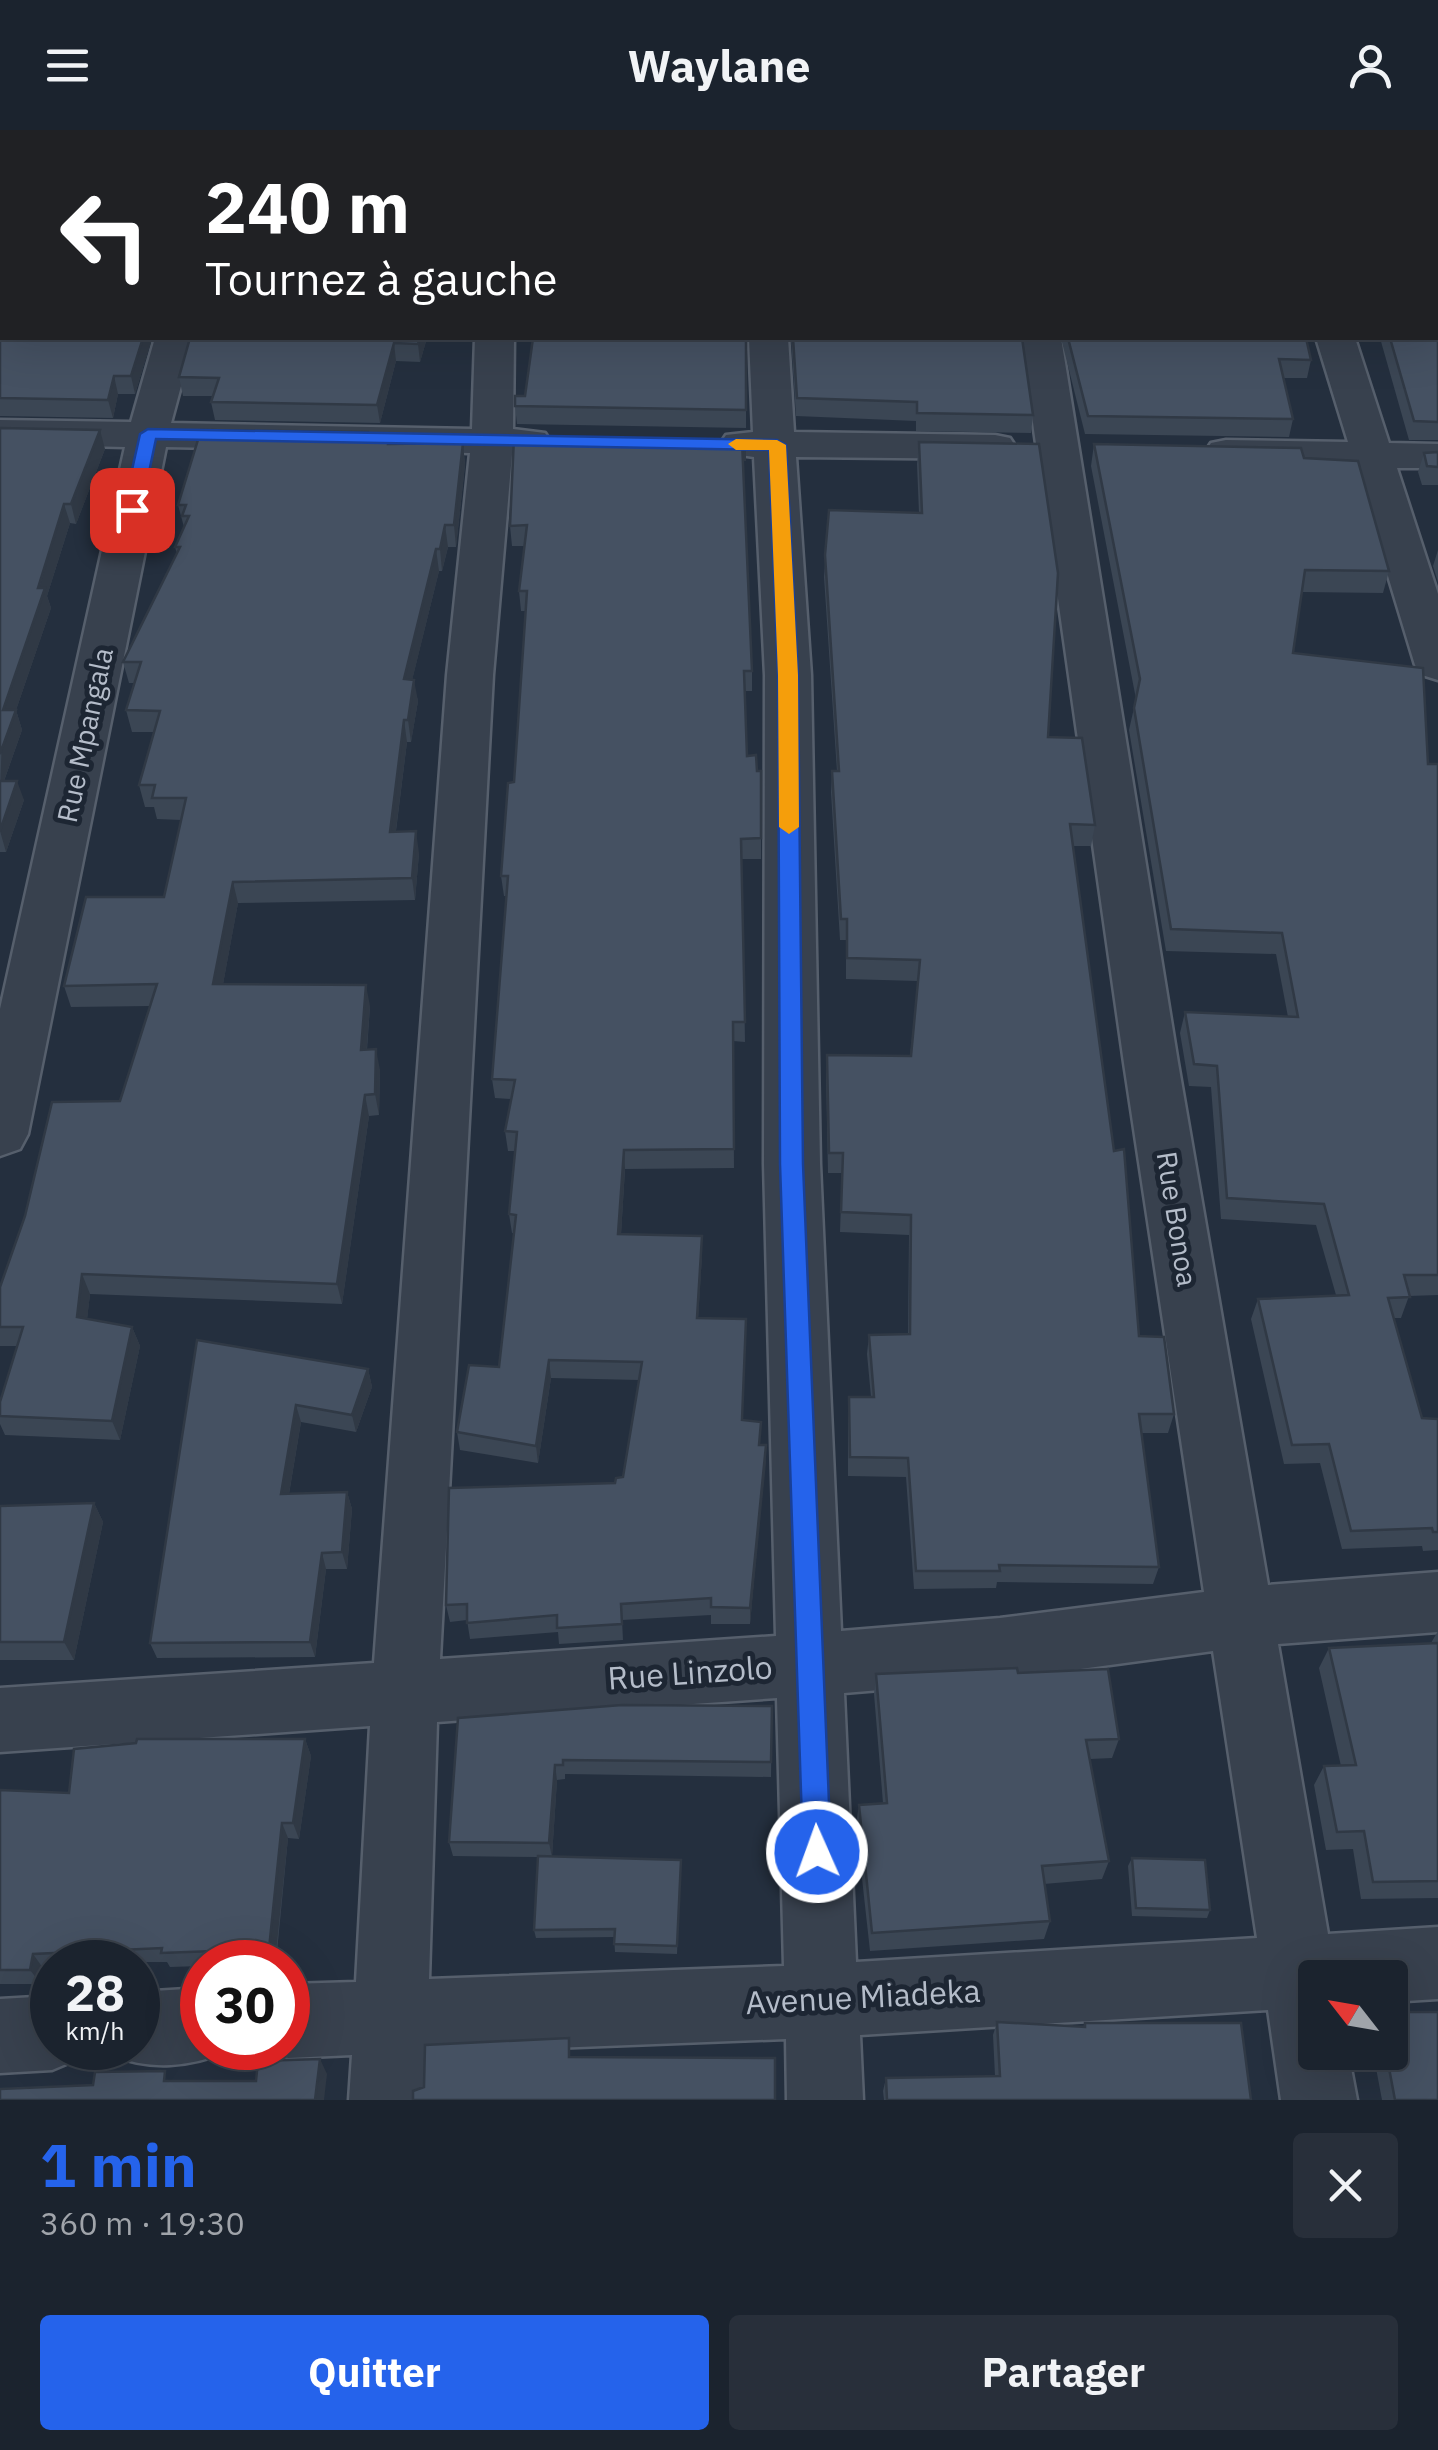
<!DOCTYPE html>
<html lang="fr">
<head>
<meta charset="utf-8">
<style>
	:root { --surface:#1b232e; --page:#282f3a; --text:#f1f3f6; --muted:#a0a4aa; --line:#39404a; --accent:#2563eb }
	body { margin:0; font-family:"IBM Plex Sans",sans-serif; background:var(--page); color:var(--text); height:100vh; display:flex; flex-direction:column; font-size:38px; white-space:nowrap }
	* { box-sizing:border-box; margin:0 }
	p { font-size:32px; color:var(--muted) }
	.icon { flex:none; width:55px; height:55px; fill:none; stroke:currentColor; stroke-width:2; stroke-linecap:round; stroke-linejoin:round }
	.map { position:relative; height:1970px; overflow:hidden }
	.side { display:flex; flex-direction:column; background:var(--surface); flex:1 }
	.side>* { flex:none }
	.hud { position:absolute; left:0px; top:0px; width:1440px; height:210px; box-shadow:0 10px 40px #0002,0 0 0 2px var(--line); background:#202124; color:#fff; overflow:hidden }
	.needle { width:65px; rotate:301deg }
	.buttons { position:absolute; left:1298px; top:1830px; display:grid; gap:20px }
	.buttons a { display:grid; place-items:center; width:110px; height:110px; border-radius:10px; background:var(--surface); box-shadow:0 10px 40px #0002,0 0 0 2px var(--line); font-size:50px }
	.speed { position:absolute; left:30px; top:1810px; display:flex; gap:20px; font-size:50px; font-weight:700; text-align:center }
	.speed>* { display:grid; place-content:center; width:130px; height:130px; border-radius:50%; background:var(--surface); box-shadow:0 10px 40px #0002,0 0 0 2px var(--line); line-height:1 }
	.speed small { font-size:25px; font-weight:400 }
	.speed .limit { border:15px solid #d22; background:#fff; color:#111 }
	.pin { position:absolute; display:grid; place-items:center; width:85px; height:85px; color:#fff; margin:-42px; border-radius:20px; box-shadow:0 5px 15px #0006 }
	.me { position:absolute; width:110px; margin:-55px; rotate:358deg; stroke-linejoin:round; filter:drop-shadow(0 0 8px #0008) }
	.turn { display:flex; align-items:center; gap:35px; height:210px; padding:0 40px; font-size:45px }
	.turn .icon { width:130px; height:130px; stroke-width:2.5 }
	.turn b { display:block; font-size:70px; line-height:85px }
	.round { display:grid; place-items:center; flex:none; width:105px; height:105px; border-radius:10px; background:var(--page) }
	.summary { display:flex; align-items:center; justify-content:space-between; height:170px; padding:0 40px }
	h1 { font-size:60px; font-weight:800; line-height:75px; color:var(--accent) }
	.action { display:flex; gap:20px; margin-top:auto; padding:20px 40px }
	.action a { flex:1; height:115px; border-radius:10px; background:var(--accent); color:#fff; font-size:40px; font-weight:800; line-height:115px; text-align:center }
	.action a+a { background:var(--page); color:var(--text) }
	header { display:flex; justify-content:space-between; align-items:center; height:130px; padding:0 40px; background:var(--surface); font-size:45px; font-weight:800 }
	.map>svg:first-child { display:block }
</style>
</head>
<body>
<header><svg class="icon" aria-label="menu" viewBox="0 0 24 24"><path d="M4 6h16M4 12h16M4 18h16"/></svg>Waylane<svg class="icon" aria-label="person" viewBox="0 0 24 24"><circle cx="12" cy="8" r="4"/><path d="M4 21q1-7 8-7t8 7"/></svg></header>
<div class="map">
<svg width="1438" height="1970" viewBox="0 0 1438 1970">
	<rect width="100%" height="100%" fill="#242f3e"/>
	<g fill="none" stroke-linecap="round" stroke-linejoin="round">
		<!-- minor casing -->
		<g stroke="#565f6c" stroke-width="5">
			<path id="minor" d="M486,0H520V2H486Z
				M155,208H194L171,293L472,299L475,208H514L513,299L545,303L551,312L545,321L512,324L493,545L440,1529L776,1506L764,1034L765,545L754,327L726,323L720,314L726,305L753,302L749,208H788L794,302L995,305L1010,308L1016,317L1010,326L995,329L796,327L811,545L820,1034L841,1501L1000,1488L1204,1462L1124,933L1021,208H1061L1178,933L1268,1455L1438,1442V1502L1278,1514L1328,1804L1438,1797V1869L1390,1872V1848H1315V1922H1348L1357,1970H1281L1268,1880L860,1905L863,1970H787L786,1909L426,1923L425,1970H349L352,1925L288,1928L263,1918H288V1854L356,1852L370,1596L0,1622V1558L374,1533L447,545L470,323L166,317L28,1004L20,1019L0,1026V879L125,317L0,314V290L131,292ZM1213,1521L1257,1808L856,1832L844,1563L1000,1550ZM777,1568L784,1836L429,1849L437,1592Z
				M1316,208H1355L1389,313L1438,314V338H1397L1438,464V550L1422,545L1415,535L1355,337L1226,334L1211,331L1205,322L1211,313L1226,310L1348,312Z
				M202,1858V1918H229L228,1921C191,1937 150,1941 112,1925L109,1918H138V1862Z
				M52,1866V1918H83L78,1929L52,1940L0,1943V1869Z"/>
		</g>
		<!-- minor -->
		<use href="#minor" fill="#38414e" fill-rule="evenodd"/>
	</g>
	<!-- wall -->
	<path fill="#3b4654" d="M0,0L152,208L135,264H118L113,288L0,286Z
		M1438,0V310H1409L1380,208H1438Z
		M427,208L420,232L396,231L380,293L215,290L211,272L213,266H183L179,247Z
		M746,208V298L517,294L515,276L525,266Z
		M791,208H1022L1033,285L1031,303L916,301V291L796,286Z
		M1061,208H1306L1311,230L1307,248H1284L1293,289L1289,307L1085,304Z
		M0,298L105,319L76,394L70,393L47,466L51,478L16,580L22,600L4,651L24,670L6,722H0Z
		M368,302L370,310L389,314L463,313L465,335L456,417H448L442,441H439L412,550L418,571L411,612H407L396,701L419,723L415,770L238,773L223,854L370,876L367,920L380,940L379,985L369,986L342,1174L90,1164L87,1189L132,1197L140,1216L120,1310L5,1305L0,1294V1272L17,1216H0V1157L120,971L150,876L71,877L64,856L164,767L181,690L157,689L154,677H145L139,655L154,602H132L126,580L134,553H129L123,532L177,424L175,417L184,397L178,375Z
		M514,307L746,331H743L752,541V561H745L747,626L761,708V729H742L745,912L733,911L734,1038L625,1039L621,1104L702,1125L698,1188L743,1290L760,1315H766L750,1494H711V1485L622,1490L623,1510L559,1514L558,1502L470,1509L467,1490L450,1492L446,1475L623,1347L639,1250L551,1248L538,1333L460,1320L457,1302L499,1237L514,1103H512L509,1084L515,1021H508L505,1001L511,969L495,968L492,949L506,766H504L501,746L514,652L525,481H521L519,461L525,416H512L510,396Z
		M919,312L1048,607L1095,695L1091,716H1073L1139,1206L1174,1284L1168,1303H1141L1159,1437L1153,1454L997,1452L996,1458L914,1459L906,1347L848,1346V1286L849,1267H871L867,1224L869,1205L908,1204L909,1105L840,1102L842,1043H828L826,946L827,925L910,926L918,851L846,849V810H840L831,662L832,641H837L824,447L829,380L919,383L917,334Z
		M1094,314L1304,328L1389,441L1383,463L1302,462L1293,523L1428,634H1438V1165L1409,1166L1401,1188H1394L1422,1288L1438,1289V1420L1423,1421L1422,1416L1342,1419L1320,1333L1284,1334L1251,1189L1258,1169L1336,1165L1316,1095L1221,1089L1211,957L1189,956L1180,903L1185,882L1288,887L1276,824L1166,821L1129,600L1136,569L1091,336Z
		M1438,322V355H1422L1418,342L1424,323Z
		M1438,420V452L1433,436Z
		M197,1210L368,1239L372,1257L356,1302L301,1292L289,1364L347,1362L352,1379L347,1439H326L315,1527L157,1528L150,1513Z
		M94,1373L103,1392L74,1530H0V1376Z
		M1438,1501V1768L1361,1769L1353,1719L1326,1720L1314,1655L1324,1636H1341L1319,1538L1329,1518L1431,1513Z
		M1018,1543L1119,1609L1112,1628L1090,1629L1109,1731L1102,1749L1044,1754L1050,1791L1044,1809L870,1821L856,1694L859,1675L883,1673L874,1564L876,1544Z
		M772,1576L771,1647L565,1644V1649L557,1650L552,1726L681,1730L677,1824L615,1822L614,1807L536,1808L534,1800L538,1727L453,1726L449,1712L458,1588Z
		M305,1609L311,1626L299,1709L288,1708L276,1832H202V1836L170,1837L167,1832H52V1837L43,1838L41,1854H0V1660L69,1663Z
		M1132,1728L1210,1780L1207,1788L1132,1786L1128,1736Z
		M997,1892L1083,1897L1085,1893L1251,1970H884L883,1961L886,1948L995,1946L993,1905Z
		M1373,1922H1390L1438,1970H1382Z"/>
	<!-- shaded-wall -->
	<path fill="#303945" d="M143,208H152L135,264L131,246Z
		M420,208H427L420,232L418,214Z
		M394,213L396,231L380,293L377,275Z
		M114,246L118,264L113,288L108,270Z
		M100,300L105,319L76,394L71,374Z
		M742,311H746V331H741Z
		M463,313L465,335L456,417L454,395Z
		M64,374L70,393L47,466L51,478L16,580L22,600L0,662L3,580Z
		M445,395L448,417L442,441L440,419Z
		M436,419L439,441L407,571L404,549Z
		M414,550L418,571L411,612L408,590Z
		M404,590L407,612L393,723L390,702Z
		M17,651L24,670L6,722L0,701Z
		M416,701L419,723L415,770L412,748Z
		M233,752L238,773L219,876L213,854Z
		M366,855L370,876L365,941L361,920Z
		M376,919L380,940L379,985L375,964Z
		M365,965L369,986L342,1174L337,1154Z
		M624,1020L625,1039L620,1122L618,1104Z
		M702,1106V1125L697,1206V1188Z
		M82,1144L90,1164L85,1207L77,1187Z
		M132,1197L140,1216L120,1310L112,1291Z
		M549,1230L551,1248L538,1333L536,1316Z
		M368,1239L372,1257L356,1302L352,1285Z
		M296,1275L301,1292L286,1381L281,1364Z
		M766,1315V1333L750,1494V1478Z
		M347,1362L352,1379L347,1439L342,1422Z
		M94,1373L103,1392L74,1530L64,1512Z
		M322,1423L326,1439L315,1527L310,1512Z
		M305,1609L311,1626L299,1709L293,1693Z
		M555,1635L557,1650L552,1727L549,1713Z
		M282,1693L288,1708L275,1832L269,1819Z
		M33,1824L43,1838L41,1854L30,1840Z
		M320,1929L327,1944L324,1970H315Z"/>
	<!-- building -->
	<path fill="#455162" stroke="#303945" stroke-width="2.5" d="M0,0H458V2H2V208H143L131,246H114L108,270L0,268Z
		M544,0H1438V292L1414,291L1390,208H1438V2H544Z
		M190,208H420L418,214L394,213L377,275L211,272L219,248L179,247Z
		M533,208H746V280L515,276V266H525Z
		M793,208H1022L1033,285L917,283V272L797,268Z
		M1068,208H1306L1311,230L1279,229L1293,289L1088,286Z
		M0,298L100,300L71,374H64L38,458H45L3,580H16L0,624Z
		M201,300L368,302L366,311L388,310V314L463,313L454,395H445L440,419H436L404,549L414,550L408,590H404L390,702L416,701L412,748L233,752L213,854L366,855L361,920L376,919L375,964L365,965L337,1154L82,1144L77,1187L132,1197L112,1291L0,1286V1272L23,1197H0V1157L25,1086L52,972L120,971L157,854L64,856L86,767H164L186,668H152L155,655H139L160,581L126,580L141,532H123L180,417H175L189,386H182L186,375H178Z
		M514,307L746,311H742L752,541H744L747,626L756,625L757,641H761V708L741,709L745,892H733L734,1019L624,1020L618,1104L702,1106L697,1188L746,1189L742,1290L761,1292L759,1315H766L750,1478L711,1477V1468L621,1474L622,1494L557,1498V1485L467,1493V1474L446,1475L449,1358L615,1353L616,1348L623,1347L642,1232L549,1230L536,1316L457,1302L469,1235L499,1237L516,1085L509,1084L517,1002L505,1001L515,950L492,949L508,746H501L508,653L514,652L527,461H519L527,395L510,396Z
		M919,312L1039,314L1058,443L1048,607L1082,608L1095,695L1070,694L1114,1021L1124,1019L1139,1206L1164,1207L1174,1284H1139L1159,1437L999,1435L1000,1441H916L908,1328L850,1327L849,1267H874L869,1205L910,1204L911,1085L841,1082L843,1023H829L827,925L911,926L920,830L847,828V789H841L832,641H839L825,425L829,380L922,383Z
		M1094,314L1301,318L1304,328L1358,331L1389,441L1305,440L1293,523L1423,538L1428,634H1438V1145H1404L1410,1167L1388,1168L1422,1288L1438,1289V1402H1433L1432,1398L1351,1401L1329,1314L1292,1315L1258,1169L1349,1165L1324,1074L1227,1068L1217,936L1194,934L1185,882L1298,887L1282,803L1171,799L1134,578L1140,549Z
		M1438,322V337L1427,336L1424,323Z
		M0,651H17L0,701Z
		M197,1210L368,1239L352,1285L296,1275L281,1364L347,1362L342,1422L322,1423L310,1512L150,1513Z
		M94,1373L64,1512H0V1376Z
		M1438,1513V1751L1373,1752L1364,1701L1337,1702L1324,1636L1356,1635L1329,1518Z
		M1017,1538L1018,1543L1108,1539L1119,1609L1086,1610L1109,1731L1042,1736L1050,1791L872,1803L859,1675L887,1673L876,1544Z
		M622,1575L772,1576L771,1632L563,1630V1635H555L549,1713L449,1712L458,1588Z
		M137,1609H305L293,1693H282L269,1819L161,1823L162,1818L33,1824L30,1840H0V1660L69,1663L74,1619L136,1613Z
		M538,1726L681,1730L677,1816L614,1814L615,1799L534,1800Z
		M1132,1728L1205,1730L1210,1780L1136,1778Z
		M1390,1882H1438V1970H1395L1386,1922H1390Z
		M997,1892L1085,1897V1893H1241L1251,1970H887L886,1948L1000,1946Z
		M569,1908V1927L775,1928V1970H413V1961L424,1957L425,1915Z
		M320,1929L315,1970H0V1959L93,1955L95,1942L165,1941L164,1951H256L258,1931Z"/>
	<!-- route -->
	<path fill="#2563eb" stroke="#184099" stroke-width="2.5" d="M148,299L777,310L786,315L798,545L803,1034L831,1722L827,1732L817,1736L807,1732L803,1722L780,1034L778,545L769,320L156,309L141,380L132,386L123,380L140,304Z"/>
	<!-- slow -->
	<path fill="#f59e0b" d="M777,310L786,315L798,545L799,697L789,704L779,697L778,545L769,320H736L728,314L736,309Z"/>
	<g text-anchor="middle" stroke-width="10" stroke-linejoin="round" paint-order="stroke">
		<!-- street labels -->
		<g font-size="28" fill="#b4bcc9" stroke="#1d2633">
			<text transform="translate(85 605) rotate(-78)" y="10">Rue Mpangala</text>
			<text transform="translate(1177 1089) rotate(81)" y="10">Rue Bonoa</text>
		</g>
		<!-- near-street labels -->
		<g font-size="32" fill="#b4bcc9" stroke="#1d2633">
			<text transform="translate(690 1543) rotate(-4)" y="11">Rue Linzolo</text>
			<text transform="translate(863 1867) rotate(-3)" y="11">Avenue Miadeka</text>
		</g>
	</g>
</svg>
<div class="buttons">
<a><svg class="needle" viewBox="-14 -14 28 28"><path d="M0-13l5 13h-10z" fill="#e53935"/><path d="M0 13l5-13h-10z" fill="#a0a4aa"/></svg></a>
</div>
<div class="speed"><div>28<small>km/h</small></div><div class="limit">30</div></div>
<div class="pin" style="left:132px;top:380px;background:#d93025"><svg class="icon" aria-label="arrive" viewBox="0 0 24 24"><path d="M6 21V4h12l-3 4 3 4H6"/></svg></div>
<svg class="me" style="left:817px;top:1722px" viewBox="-20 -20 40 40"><circle r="17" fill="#2563eb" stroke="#fff" stroke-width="3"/><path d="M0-11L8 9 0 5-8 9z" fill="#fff"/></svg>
<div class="hud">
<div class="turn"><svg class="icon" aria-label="left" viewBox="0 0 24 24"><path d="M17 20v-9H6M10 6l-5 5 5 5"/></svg><div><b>240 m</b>Tournez à gauche</div></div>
</div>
</div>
<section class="side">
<div class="summary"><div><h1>1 min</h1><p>360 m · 19:30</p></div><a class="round"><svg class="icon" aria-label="close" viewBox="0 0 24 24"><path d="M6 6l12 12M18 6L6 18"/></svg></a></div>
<div class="action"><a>Quitter</a><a>Partager</a></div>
</section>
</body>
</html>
